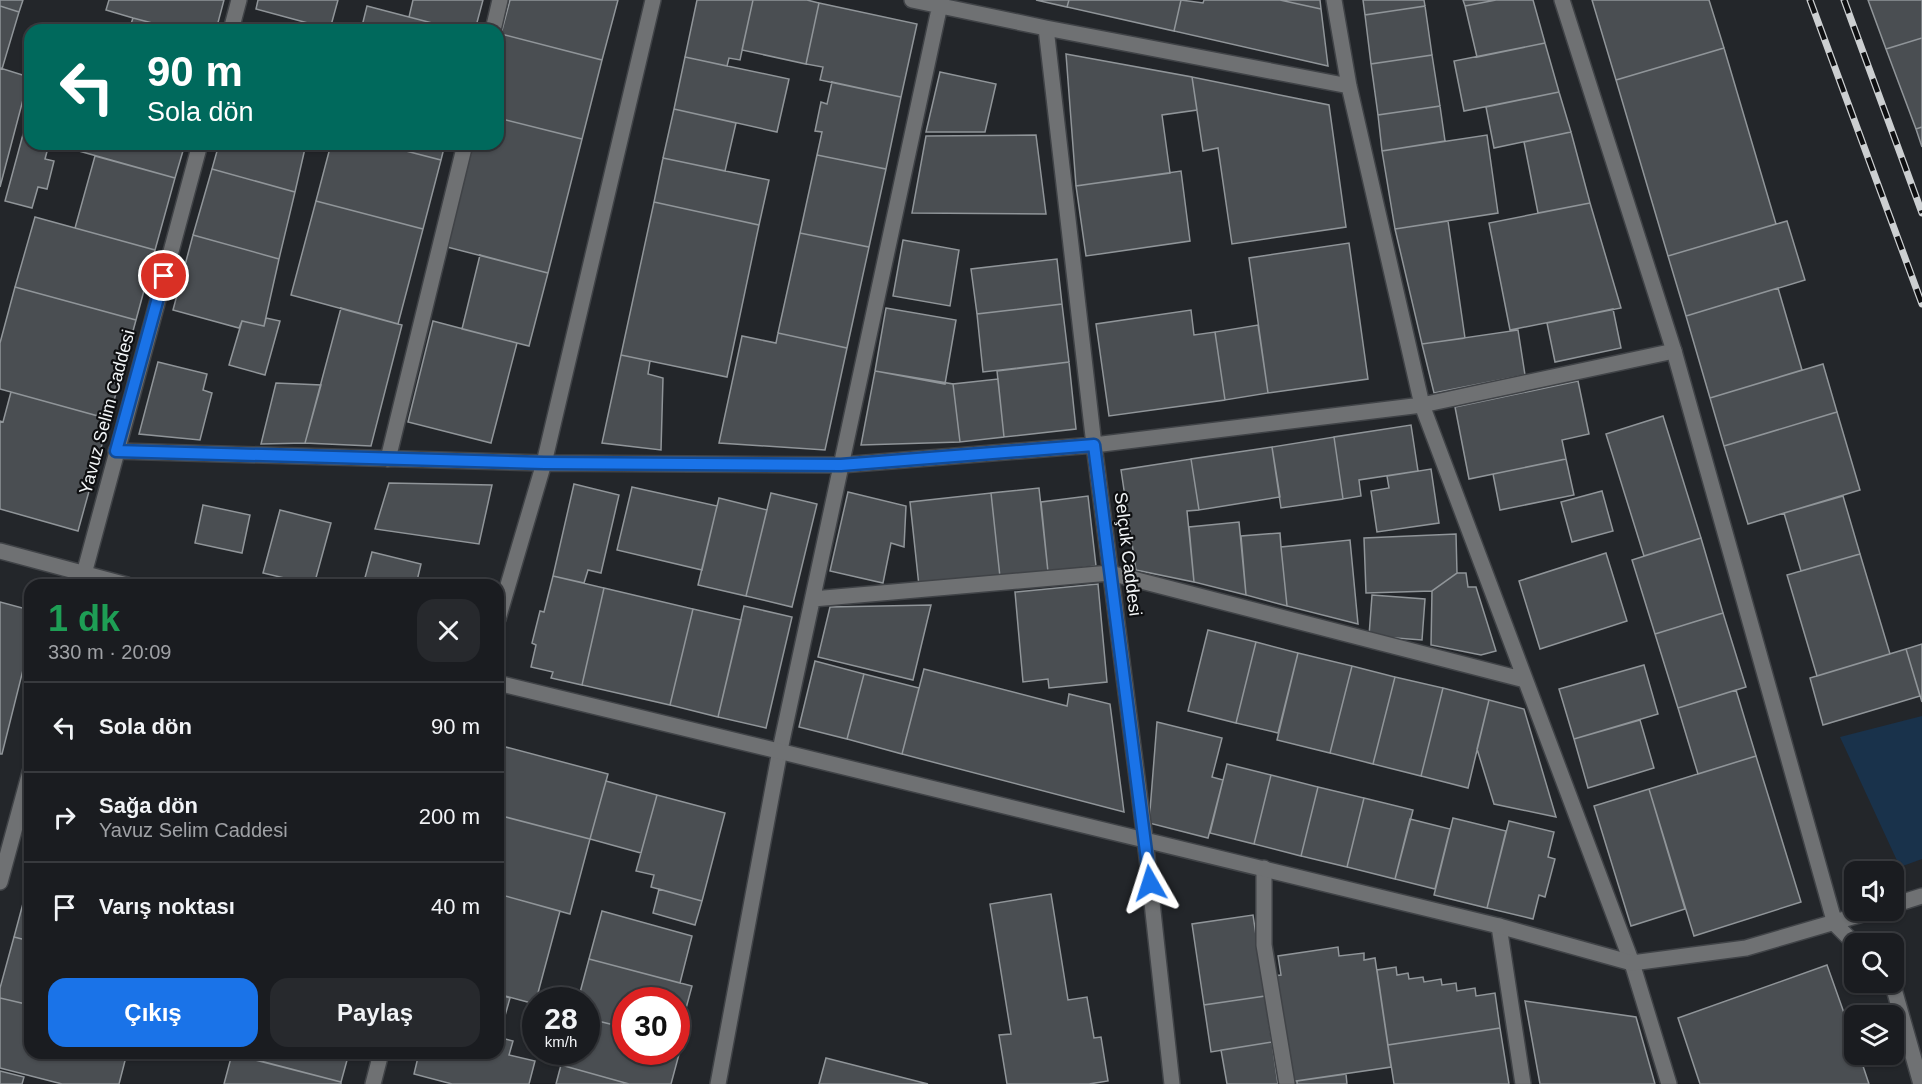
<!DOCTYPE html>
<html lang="tr">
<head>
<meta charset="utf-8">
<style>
	:root { --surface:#1a1c20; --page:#27292d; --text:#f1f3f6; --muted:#9fa1a5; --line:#383a3e; --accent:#1a73e8 }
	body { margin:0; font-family:Arial,sans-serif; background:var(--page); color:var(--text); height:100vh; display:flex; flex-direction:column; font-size:22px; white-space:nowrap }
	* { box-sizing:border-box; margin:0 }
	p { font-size:20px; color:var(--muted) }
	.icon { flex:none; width:33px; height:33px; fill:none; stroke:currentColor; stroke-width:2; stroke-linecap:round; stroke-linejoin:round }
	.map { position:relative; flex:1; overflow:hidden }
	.sheet { position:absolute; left:24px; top:579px; width:480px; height:480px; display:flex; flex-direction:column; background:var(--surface); border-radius:18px; box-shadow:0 2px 4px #0004,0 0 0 2px var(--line) }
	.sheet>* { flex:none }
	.top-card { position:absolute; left:24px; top:24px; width:480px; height:126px; border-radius:18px; box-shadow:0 2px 4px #0004,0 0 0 2px var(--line); background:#00695c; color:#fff; overflow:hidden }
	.fabs { position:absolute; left:1844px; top:861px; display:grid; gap:12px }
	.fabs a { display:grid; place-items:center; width:60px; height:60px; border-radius:12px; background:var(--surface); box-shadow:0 2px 4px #0004,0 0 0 2px var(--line); font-size:30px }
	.speed { position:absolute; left:522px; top:987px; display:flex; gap:12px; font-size:30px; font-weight:700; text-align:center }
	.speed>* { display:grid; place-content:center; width:78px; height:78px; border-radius:50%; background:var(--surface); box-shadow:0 2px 4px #0004,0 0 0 2px var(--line); line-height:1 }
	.speed small { font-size:15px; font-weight:400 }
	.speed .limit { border:9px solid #d22; background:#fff; color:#111 }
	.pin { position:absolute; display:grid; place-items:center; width:51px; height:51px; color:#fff; margin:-26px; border:3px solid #fff; border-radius:50%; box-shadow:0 2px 6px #0007 }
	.me { position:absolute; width:66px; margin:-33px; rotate:354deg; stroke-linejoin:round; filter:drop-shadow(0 0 4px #0008) }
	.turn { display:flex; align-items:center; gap:21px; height:126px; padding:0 24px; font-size:27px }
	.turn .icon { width:78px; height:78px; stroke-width:2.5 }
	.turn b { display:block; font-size:42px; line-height:51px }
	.round { display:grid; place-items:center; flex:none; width:63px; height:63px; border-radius:18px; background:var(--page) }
	.overview { display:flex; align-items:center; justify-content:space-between; height:102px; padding:0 24px }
	h1 { font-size:36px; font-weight:700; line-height:45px; color:#1e9e55 }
	.primary-button { display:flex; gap:12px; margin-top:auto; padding:12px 24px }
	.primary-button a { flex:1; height:69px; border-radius:18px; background:var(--accent); color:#fff; font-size:24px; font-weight:700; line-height:69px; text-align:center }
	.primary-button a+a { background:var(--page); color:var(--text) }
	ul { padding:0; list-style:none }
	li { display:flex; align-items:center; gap:18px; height:90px; padding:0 24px; border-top:2px solid var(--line) }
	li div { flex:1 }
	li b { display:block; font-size:22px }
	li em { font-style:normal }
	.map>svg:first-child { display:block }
</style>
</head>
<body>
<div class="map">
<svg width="1922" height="1084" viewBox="0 0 1922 1084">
	<rect width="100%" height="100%" fill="#23262a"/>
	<!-- green -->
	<path fill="#19324b" d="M1922,716V859L1900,867L1840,737Z"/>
	<!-- building -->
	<path fill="#4a4e52" stroke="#909599" stroke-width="1.5" d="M0,0H23L19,12L0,6Z
		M109,0H224L216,30H179L133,18L106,10Z
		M258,0H338L330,29L256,9Z
		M413,0H483L475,30H459L409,17Z
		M510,0H618L602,60L501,34Z
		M697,0H753L740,60L729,58L727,66L685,57Z
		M753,0H807L819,3L806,64L742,50Z
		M1036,0H1069L1067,7Z
		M1069,0H1181L1174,31L1067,7Z
		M1181,0L1203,3L1204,0H1280L1321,9L1328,66L1174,31Z
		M1280,0H1320L1321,9Z
		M1363,0H1424L1425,6L1365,15Z
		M1463,0H1496L1465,6Z
		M1496,0H1533L1545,43L1477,57L1465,6Z
		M1592,0H1709L1724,48L1616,80Z
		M1868,0H1922V38L1886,49Z
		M819,3L917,24L901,97L820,80L823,67L806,64Z
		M0,6L19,12L2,69L0,68Z
		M367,6L409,17L459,30H361Z
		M1425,6L1432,55L1371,64L1365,15Z
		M133,18L179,30H129Z
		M501,34L602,60L582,139L498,118V45Z
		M1922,38V127L1916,129L1886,49Z
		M1545,43L1559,92L1464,111L1454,61Z
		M1724,48L1776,224L1668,256L1616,80Z
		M1066,54L1192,77L1197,110L1162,115L1170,173L1076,186Z
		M1432,55L1440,106L1378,115L1371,64Z
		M685,57L789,79L777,132L674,109Z
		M0,68L29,77L0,187Z
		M940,72L996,84L985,132H926Z
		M1192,77L1329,105L1346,227L1232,244L1218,148L1203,151Z
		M832,82L901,97L886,169L817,155L822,132L815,131L821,102L827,104Z
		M1559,92L1571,132L1494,148L1486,107Z
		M1440,106L1445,141L1382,151L1378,115Z
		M674,109L736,123L725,171L663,158Z
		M498,118L582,139L548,273L447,247L473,144H498Z
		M25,127L30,129V144H49L45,159L54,161L47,189L38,187L32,208L5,201Z
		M1922,127V147L1916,129Z
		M1571,132L1590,203L1538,213L1524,142Z
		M1036,135L1046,214L912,213L926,136Z
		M1487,135L1498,213L1395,229L1382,151Z
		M54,144H185L175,178Z
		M219,144H306L295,192L212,169Z
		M331,144H379L441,160L423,229L316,201Z
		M379,144H445L441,160Z
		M817,155L886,169L869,247L800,233Z
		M95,156L175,178L155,250L75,228Z
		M663,158L769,180L759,225L654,202Z
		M212,169L295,192L279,259L193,235Z
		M1181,171L1190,241L1086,256L1076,186Z
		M316,201L423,229L398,324L291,295Z
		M654,202L759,225L727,377L621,355Z
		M1590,203L1621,308L1510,330L1489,223Z
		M35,217L155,250L136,320L15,287Z
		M1448,221L1465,338L1422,344L1395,229Z
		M1787,221L1805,280L1686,316L1668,256Z
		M800,233L869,247L847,348L778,333Z
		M193,235L279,259L264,326L242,321L239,328L173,310Z
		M903,240L959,250L950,306L893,296Z
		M1349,243L1368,379L1268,393L1249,258Z
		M480,255L548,273L529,346L462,329Z
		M1057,259L1062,304L977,314L971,269Z
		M15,287L136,320L109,419L0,389V343Z
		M1778,288L1802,370L1710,398L1686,316Z
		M1062,304L1069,362L983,372L977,314Z
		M341,308L402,325L371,446L305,443Z
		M886,308L956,320L945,384L875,371Z
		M1613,309L1621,348L1555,362L1547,323Z
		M1191,310L1194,335L1215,332L1225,400L1109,416L1096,324Z
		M266,318L280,321L265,375L229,365L242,321L264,326Z
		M433,321L517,343L491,443L408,422Z
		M1258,325L1268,393L1225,400L1215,332Z
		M1518,330L1525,375L1434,393L1422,344Z
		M778,333L847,348L825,450L719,443L742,336L776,343Z
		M621,355L650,361L648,374L663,378L661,450L602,443Z
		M158,362L207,374L203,390L212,393L200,440L139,434Z
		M1069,362L1076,429L1004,437L997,371Z
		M1823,364L1837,412L1724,446L1710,398Z
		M875,371L953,384L960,442L861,445Z
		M998,379L1004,437L960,442L953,384Z
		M1578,381L1589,434L1562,440L1566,459L1469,479L1455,407Z
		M276,383L321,385L305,443L261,444Z
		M11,392L109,419L78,531L0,509V421L3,422Z
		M1837,412L1860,490L1748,524L1724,446Z
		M1663,416L1701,538L1644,556L1606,434Z
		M1411,425L1418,471L1359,480L1361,496L1343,499L1334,437Z
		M1334,437L1343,499L1281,508L1272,447Z
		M1272,447L1280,497L1199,510L1191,459Z
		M1191,459L1199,510L1187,511L1194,582L1136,570L1121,470Z
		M1566,459L1574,495L1500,510L1493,474Z
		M1431,469L1439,523L1377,532L1371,491L1389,488L1387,476Z
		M389,483L492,485L479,544L375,529Z
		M574,484L619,495L601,573L588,570L584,583L553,576Z
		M632,487L717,506L702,570L617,550Z
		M1039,488L1048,572L1000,577L991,493Z
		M1602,491L1613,531L1572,542L1561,502Z
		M848,492L906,506L904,547L891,543L883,583L830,571Z
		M771,493L817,504L792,607L746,596Z
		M991,493L1000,577L919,586L910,502Z
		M1088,496L1096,566L1048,572L1041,502Z
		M1843,496L1860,554L1801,571L1784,513Z
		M719,498L767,510L746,596L698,585Z
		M203,505L250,515L242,553L195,543Z
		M280,510L331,523L314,585L263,573Z
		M1239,522L1246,595L1194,582L1189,527Z
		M1280,533L1281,547L1287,606L1246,595L1241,536Z
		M1456,534L1457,573L1432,591L1366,593L1364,538Z
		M1701,538L1723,613L1655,634L1632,560Z
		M1350,540L1358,624L1287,606L1281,547Z
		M372,552L421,564L416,585H363Z
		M1606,553L1627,621L1540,649L1519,581Z
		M1860,554L1890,654L1817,676L1787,575Z
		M1457,573H1466L1468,587H1476L1496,651L1481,655L1431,645L1432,591Z
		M553,576L604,588L582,685L551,678L553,672L531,667L536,645L532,643L540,611L544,612Z
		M1098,584L1107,682L1049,688L1048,679L1023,682L1015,592Z
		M604,588L693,609L670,705L582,685Z
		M1372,595L1425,599L1422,640L1369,636Z
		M0,602L30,610V642L2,754H0Z
		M931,605L913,680L818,657L830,607Z
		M744,606L792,617L766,728L718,717Z
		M693,609L741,620L718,717L670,705Z
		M1723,613L1746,687L1678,708L1655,634Z
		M1208,630L1256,642L1236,723L1188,711Z
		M1256,642L1298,653L1278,733L1236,723Z
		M1922,644V702L1906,649Z
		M1906,649L1920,696L1823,725L1810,678Z
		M1298,653L1352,666L1330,753L1277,740Z
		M815,661L864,674L847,739L799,727Z
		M1644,665L1658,714L1574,739L1559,689Z
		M1352,666L1395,677L1373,764L1330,753Z
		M924,669L1067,706L1069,694L1110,704L1124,812L902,754Z
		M864,674L919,688L902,754L847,739Z
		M1395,677L1443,688L1421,776L1373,764Z
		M1443,688L1489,700L1468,788L1421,776Z
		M1736,690L1756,756L1698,774L1678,708Z
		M1489,700L1524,709L1556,817L1494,804L1477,749Z
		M1640,720L1654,768L1588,788L1574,739Z
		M1157,722L1222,738L1212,777L1223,780L1208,838L1149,823Z
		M502,746L608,774L590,839L498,815V760Z
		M1756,756L1801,902L1694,936L1649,789Z
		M1227,764L1271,775L1254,844L1210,833Z
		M1271,775L1318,787L1301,856L1254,844Z
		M606,781L657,795L641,853L590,839Z
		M1318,787L1364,798L1347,867L1301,856Z
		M1649,789L1685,909L1631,926L1594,806Z
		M657,795L725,813L702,901L651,887L654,875L636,871Z
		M1364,798L1413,810L1395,879L1347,867Z
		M498,815L590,839L570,914L498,894Z
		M1453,818L1506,831L1487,908L1434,895Z
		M1410,819L1450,829L1435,889L1395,879Z
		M1509,821L1554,832L1548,857L1555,859L1545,897L1539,895L1533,919L1487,908Z
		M29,881H30V941L14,937Z
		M659,889L702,901L695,925L653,913Z
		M498,894L560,911L535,1004L498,994Z
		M1051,894L1068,1000L1087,997L1094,1038L1101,1037L1108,1081L1089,1084H1007L999,1035L1011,1034L990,904Z
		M602,911L692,936L680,983L589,959Z
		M1253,915L1265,996L1204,1005L1192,924Z
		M14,937L30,941V1005L0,998V988Z
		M1338,947L1339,956L1364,953V960L1375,958L1391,1067L1289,1082L1273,976L1281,975L1278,956Z
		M589,959L692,986L677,1042L676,1000H626V1028L586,1018V1000H578Z
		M1827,965L1854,1041V1054H1859L1869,1084H1700L1678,1018Z
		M1396,967L1397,975L1408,973L1409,979L1423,977L1424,982L1441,979L1442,985L1456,983L1457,991L1475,988L1476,996L1495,993L1500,1028L1388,1045L1377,970Z
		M498,994L510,998L499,1037H498Z
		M1265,996L1272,1042L1211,1052L1204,1005Z
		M0,998L30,1005V1053H127L119,1084H62L0,1068Z
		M1525,1001L1636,1017L1655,1084H1540Z
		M586,1018L626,1028V1052H676V1042L682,1043L671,1084H629L561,1065L564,1052H586Z
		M1500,1028L1509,1084H1394L1388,1045Z
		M498,1037L513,1041L509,1055L535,1061L529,1084H452L414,1074L419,1053H498Z
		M1272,1042L1278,1084H1227L1221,1050Z
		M230,1053H349L341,1082Z
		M232,1054L341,1082V1084H224Z
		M826,1058L928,1084H819Z
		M561,1065L629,1084H556Z
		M0,1071L24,1077L22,1084H0Z
		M1346,1074L1347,1084H1297V1081Z"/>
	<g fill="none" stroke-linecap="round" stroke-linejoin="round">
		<!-- minor casing -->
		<g stroke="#404347" stroke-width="18">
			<path id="minor" d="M912,0L1046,28L1349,86
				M1334,0L1349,86L1422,405L1632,963L1669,1084
				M1046,28L1094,445L1145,839L1172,1084
				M493,30L500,0
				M116,451L544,463L841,465L1094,445L1422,405L1674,351
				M388,459L465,144
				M813,599L1110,573L1525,680
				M498,619L544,463L653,0
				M1264,868V945L1287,1084
				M1499,926L1523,1084
				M718,1084L780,750L941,0"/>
		</g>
		<!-- tertiary casing -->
		<g stroke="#404347" stroke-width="18">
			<path id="tertiary" d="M1562,0L1674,351L1835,924L1855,944
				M231,30L239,0
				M0,551L127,585
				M81,585L200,144
				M498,683L1499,926L1632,963L1746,948L1876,910
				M0,882L30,772
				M1893,905L1922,896
				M1892,982L1921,1084
				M373,1084L381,1053"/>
		</g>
		<!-- minor -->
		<use href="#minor" stroke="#6f7173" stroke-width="15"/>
		<!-- tertiary -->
		<use href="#tertiary" stroke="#6f7173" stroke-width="15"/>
		<!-- rail casing -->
		<g stroke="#cccfd1" stroke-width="7">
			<path id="rail" d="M1810,0L1922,304
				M1844,0L1922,213"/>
		</g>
		<!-- rail -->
		<use href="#rail" stroke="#0e0f11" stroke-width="4.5" stroke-dasharray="14" stroke-linecap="butt"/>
	</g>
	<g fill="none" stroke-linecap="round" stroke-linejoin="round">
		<!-- route casing -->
		<g stroke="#114b97" stroke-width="15">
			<path id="route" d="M164,276L116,451L544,463L841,465L1094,445L1150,883"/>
		</g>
		<!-- route -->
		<use href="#route" stroke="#1a73e8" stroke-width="10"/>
	</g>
	<g text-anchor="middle" stroke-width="4.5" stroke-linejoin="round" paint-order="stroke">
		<!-- street labels -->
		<g font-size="18" fill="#f2f5f7" stroke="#0e0f11">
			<text transform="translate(107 412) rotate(-75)" y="6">Yavuz Selim Caddesi</text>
			<text transform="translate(1128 554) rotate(83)" y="6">Selçuk Caddesi</text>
		</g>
	</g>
</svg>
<div class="fabs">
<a><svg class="icon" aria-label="sound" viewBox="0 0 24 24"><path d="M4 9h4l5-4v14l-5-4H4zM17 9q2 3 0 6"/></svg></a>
<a><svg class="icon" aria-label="search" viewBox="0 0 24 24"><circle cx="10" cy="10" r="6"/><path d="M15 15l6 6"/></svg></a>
<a><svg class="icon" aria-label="layers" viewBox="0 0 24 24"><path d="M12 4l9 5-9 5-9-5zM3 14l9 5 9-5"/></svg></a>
</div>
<div class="speed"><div>28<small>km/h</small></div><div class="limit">30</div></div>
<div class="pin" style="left:164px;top:276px;background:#d93025"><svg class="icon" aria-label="arrive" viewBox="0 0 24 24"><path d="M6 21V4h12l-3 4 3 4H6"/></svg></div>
<svg class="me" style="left:1150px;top:883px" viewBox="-20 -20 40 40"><path d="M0-17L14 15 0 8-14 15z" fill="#1a73e8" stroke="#fff" stroke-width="4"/></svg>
<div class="top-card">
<div class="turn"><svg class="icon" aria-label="left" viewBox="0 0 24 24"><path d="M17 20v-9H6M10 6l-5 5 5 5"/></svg><div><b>90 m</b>Sola dön</div></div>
</div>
<section class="sheet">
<div class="overview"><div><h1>1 dk</h1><p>330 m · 20:09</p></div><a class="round"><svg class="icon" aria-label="close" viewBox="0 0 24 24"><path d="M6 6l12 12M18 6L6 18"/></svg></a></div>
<ul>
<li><svg class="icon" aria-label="left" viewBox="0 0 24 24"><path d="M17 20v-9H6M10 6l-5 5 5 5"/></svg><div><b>Sola dön</b></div><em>90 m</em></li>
<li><svg class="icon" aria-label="right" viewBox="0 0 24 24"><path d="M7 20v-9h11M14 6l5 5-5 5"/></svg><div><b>Sağa dön</b><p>Yavuz Selim Caddesi</p></div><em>200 m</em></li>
<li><svg class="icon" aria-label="arrive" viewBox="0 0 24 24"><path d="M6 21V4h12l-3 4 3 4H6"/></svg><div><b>Varış noktası</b></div><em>40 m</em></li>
</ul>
<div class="primary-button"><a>Çıkış</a><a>Paylaş</a></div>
</section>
</div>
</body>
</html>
